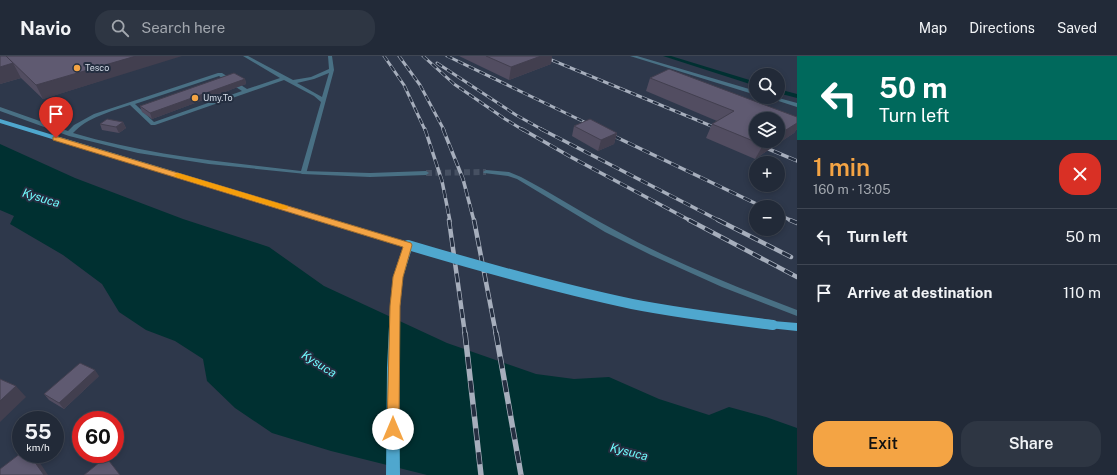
<!DOCTYPE html>
<html lang="en">
<head>
<meta charset="utf-8">
<style>
	:root { --surface:#222a38; --page:#2e3643; --text:#f1f3f6; --muted:#a2a7ae; --line:#3f4653; --accent:#f4a444 }
	body { margin:0; font-family:"Public Sans",sans-serif; background:var(--page); color:var(--text); height:100vh; display:flex; flex-direction:column; font-size:15px; white-space:nowrap }
	* { box-sizing:border-box; margin:0 }
	p { font-size:13px; color:var(--muted) }
	.icon { flex:none; width:22px; height:22px; fill:none; stroke:currentColor; stroke-width:2; stroke-linecap:round; stroke-linejoin:round }
	.map { position:relative; flex:1; overflow:hidden }
	.side { display:flex; flex-direction:column; background:var(--surface); width:320px }
	.side>* { flex:none }
	.banner { background:#00695c; color:#fff; overflow:hidden }
	.tools { position:absolute; left:749px; top:12px; display:grid; gap:8px }
	.tools a { display:grid; place-items:center; width:36px; height:36px; border-radius:50%; background:var(--surface); box-shadow:0 2px 6px #0003,0 0 0 1px var(--line); font-size:20px }
	.speed { position:absolute; left:12px; top:355px; display:flex; gap:8px; font-size:20px; font-weight:700; text-align:center }
	.speed>* { display:grid; place-content:center; width:52px; height:52px; border-radius:50%; background:var(--surface); box-shadow:0 2px 6px #0003,0 0 0 1px var(--line); line-height:1 }
	.speed small { font-size:10px; font-weight:400 }
	.speed .limit { border:6px solid #d22; background:#fff; color:#111 }
	.pin { position:absolute; display:grid; place-items:center; width:34px; height:34px; color:#fff; margin:-41px -17px; border-radius:50% 50% 50% 0; rotate:-45deg; box-shadow:0 0 4px #0007 }
	.pin .icon { rotate:45deg }
	.me { position:absolute; width:44px; margin:-22px; rotate:0deg; stroke-linejoin:round; filter:drop-shadow(0 0 3px #0008) }
	.turn { display:flex; align-items:center; gap:14px; height:84px; padding:0 16px; font-size:18px }
	.turn .icon { width:52px; height:52px; stroke-width:2.5 }
	.turn b { display:block; font-size:28px; line-height:34px }
	.round { display:grid; place-items:center; flex:none; width:42px; height:42px; border-radius:16px; background:var(--page) }
	.overview { display:flex; align-items:center; justify-content:space-between; height:68px; padding:0 16px }
	h1 { font-size:24px; font-weight:600; line-height:30px; color:var(--accent) }
	.cta { display:flex; gap:8px; margin-top:auto; padding:8px 16px }
	.cta a { flex:1; height:46px; border-radius:16px; background:var(--accent); color:#111; font-size:16px; font-weight:600; line-height:46px; text-align:center }
	.cta a+a { background:var(--page); color:var(--text) }
	ul { padding:0; list-style:none }
	li { display:flex; align-items:center; gap:12px; height:56px; padding:0 16px; border-top:1px solid var(--line) }
	li div { flex:1 }
	li b { display:block; font-size:15px }
	li em { font-style:normal }
	header { display:flex; align-items:center; gap:24px; box-sizing:border-box; height:56px; padding:0 20px; background:var(--surface); border-bottom:1px solid var(--line) }
	header strong { font-size:19px }
	nav { display:flex; gap:22px; margin-inline-start:auto; font-size:14px }
	.search { width:280px; height:36px; background:var(--page); display:flex; align-items:center; gap:10px; box-sizing:border-box; padding:0 14px; border-radius:16px; color:var(--muted); font-size:15px }
	main { display:flex; flex:1; min-height:0 }
	.map>svg:first-child { display:block }
</style>
</head>
<body>
<header>
<strong>Navio</strong>
<div class="search"><svg class="icon" aria-label="search" viewBox="0 0 24 24"><circle cx="10" cy="10" r="6"/><path d="M15 15l6 6"/></svg>Search here</div>
<nav><a>Map</a><a>Directions</a><a>Saved</a></nav>
</header>
<main>
<div class="map">
<svg width="797" height="419" viewBox="0 0 797 419">
	<rect width="100%" height="100%" fill="#2e384b"/>
	<!-- water -->
	<path fill="#003031" d="M0,88L75,122L183,163L269,191L324,230L447,287L536,318L574,323L609,321L659,343L709,359L729,351L766,361L797,372V419H427L331,395L272,377L235,352L207,325L203,303L175,285L146,274L119,256L102,228L63,199L10,168L14,160L0,154Z"/>
	<g fill="none" stroke-linecap="round" stroke-linejoin="round">
		<!-- stream -->
		<path fill="#003031" fill-rule="evenodd" d="M663,0H671L756,26V30Z
			M778,33L797,38V42L778,37Z"/>
		<!-- minor-tunnel -->
		<path stroke="#465062" stroke-width="6" stroke-dasharray="6 3.5" stroke-linecap="butt" d="M426,117L486,116"/>
		<!-- service -->
		<path fill="#497084" fill-rule="evenodd" d="M243,0H248L293,24L311,21L329,13L328,0H332L334,14L306,118L209,108L138,97L69,80L0,55V51L68,75L74,69L94,58L218,17H222L247,33L280,22ZM329,17L322,41L297,27L314,23ZM219,20L242,35L154,66L135,48ZM284,24L314,40L321,46L301,115C224,106 147,99 73,77C88,61 110,56 130,49L151,69H155Z"/>
		<!-- minor -->
		<path fill="#497084" fill-rule="evenodd" d="M630,0H637L756,35V39Z
			M766,41H775L797,47V51Z
			M486,114L509,116L521,121C552,137 580,156 611,172C670,205 734,230 797,254V260L722,231L651,199L605,176L517,123L508,120L484,117L483,116Z
			M304,115L370,117L426,115L429,117L426,119L370,121L302,118L301,117Z"/>
		<!-- primary -->
		<path fill="#4fa7ce" fill-rule="evenodd" d="M0,63L411,187L413,189L403,221L400,250L399,312L400,419H386L387,312L390,250L393,221L403,191L0,67Z
			M773,265L797,267V275L769,272L767,269L769,266Z"/>
		<!-- rail-far3 casing -->
		<g stroke="#a6aebc" stroke-width="3">
			<path id="rail-far3" d="M384,0L404,29L425,74
				M399,0L420,29L444,74
				M423,0L454,28L505,63L523,74
				M447,0L601,74
				M542,0L721,74
				M437,7L516,59L543,74"/>
		</g>
		<!-- rail-far2 casing -->
		<g stroke="#a6aebc" stroke-width="3.5">
			<path id="rail-far2" d="M425,73L442,125L450,165
				M443,73L463,123L474,165
				M522,73L569,100L691,165
				M541,73L720,165
				M599,73L763,151
				M719,73L722,74
				M759,89L797,105
				M778,158L792,165"/>
		</g>
		<!-- rail-far1 casing -->
		<g stroke="#a6aebc" stroke-width="4.5">
			<path id="rail-far1" d="M449,164L465,278
				M474,164L496,278
				M689,164L797,221
				M718,164L791,201
				M790,164L797,167"/>
		</g>
		<!-- rail casing -->
		<g stroke="#a6aebc" stroke-width="5.5">
			<path id="rail" d="M465,277L481,419
				M496,277L521,419"/>
		</g>
		<!-- rail-far3 -->
		<use href="#rail-far3" stroke="#242e40" stroke-width="2" stroke-dasharray="6" stroke-linecap="butt"/>
		<!-- rail-far2 -->
		<use href="#rail-far2" stroke="#242e40" stroke-width="2.5" stroke-dasharray="8" stroke-linecap="butt"/>
		<!-- rail-far1 -->
		<use href="#rail-far1" stroke="#242e40" stroke-width="3" stroke-dasharray="9" stroke-linecap="butt"/>
		<!-- rail -->
		<use href="#rail" stroke="#242e40" stroke-width="4" stroke-dasharray="12" stroke-linecap="butt"/>
		<!-- primary-bridge -->
		<path stroke="#4fa7ce" stroke-width="10" d="M408,189C482,211 556,232 632,248C678,257 726,263 773,269"/>
	</g>
	<!-- wall -->
	<path fill="#524d61" d="M0,0L103,24L43,43L21,22L0,28Z
		M459,0H552L551,8L509,24Z
		M650,22L797,61V73L794,77L755,103L706,82L712,68L717,65L646,35Z
		M245,23L246,28L152,63L142,56L140,50Z
		M123,66L126,72L119,77L102,74L100,68Z
		M574,70L617,77L614,88L598,95L572,80Z
		M99,320L64,353L49,344L44,338Z"/>
	<!-- shaded-wall -->
	<path fill="#423f4f" d="M136,0H182L43,43L36,29Z
		M541,0H552L551,8L509,24L511,11Z
		M13,7L21,22L0,28V11Z
		M245,23L246,28L152,63L150,57Z
		M123,66L126,72L119,77L116,71Z
		M797,67V73L794,77L755,103L763,89L769,85H778V79Z
		M617,77L614,88L598,95L601,84Z
		M95,314L99,320L64,353L59,347Z
		M16,330L26,341L0,366V345Z
		M29,398H30L40,407L48,419H44Z"/>
	<!-- building -->
	<path fill="#5f5a71" stroke="#423f4f" d="M0,0H6L13,7L0,11Z
		M6,0H136L36,29Z
		M486,0H541L511,11Z
		M669,13L797,61V67L778,79V63H756V85H769L763,89L712,68L734,55L650,22Z
		M234,17L245,23L150,57L140,50Z
		M107,63L123,66L116,71L100,68Z
		M590,63L617,77L601,84L574,70Z
		M80,307L95,314L59,347L44,338Z
		M0,323L16,330L0,345Z
		M21,397V398H29L44,419H0V413Z
		M106,401L120,419H84Z"/>
	<!-- route -->
	<path fill="#f4a444" stroke="#9f6b2c" d="M53,81H58L411,187L412,189L403,221L400,250L399,373L397,377L393,379L388,377L387,373L390,250L393,221L403,191L53,84Z"/>
	<!-- slow -->
	<path fill="#f59e0b" d="M178,117L287,150L288,152L287,153H281L176,121L174,119Z"/>
	<!-- markers -->
	<g fill="#f4a444" stroke="#242e40" stroke-width="1.5">
		<circle cx="77" cy="12" r="4"/>
		<circle cx="195" cy="42" r="4"/>
	</g>
	<g text-anchor="middle" stroke-width="4" stroke-linejoin="round" paint-order="stroke">
		<!-- far-poi labels -->
		<g font-size="9" fill="#d1d8e4" stroke="#242e40" text-anchor="start">
			<text x="85" y="15">Tesco</text>
			<text x="203" y="45">Umy.To</text>
		</g>
		<!-- water labels -->
		<g font-size="12" font-style="italic" fill="#70fafd" stroke="#242e40">
			<text transform="translate(41 142) rotate(17)" y="4">Kysuca</text>
			<text transform="translate(319 308) rotate(32)" y="4">Kysuca</text>
			<text transform="translate(629 396) rotate(14)" y="4">Kysuca</text>
		</g>
	</g>
</svg>
<div class="tools">
<a><svg class="icon" aria-label="search" viewBox="0 0 24 24"><circle cx="10" cy="10" r="6"/><path d="M15 15l6 6"/></svg></a>
<a><svg class="icon" aria-label="layers" viewBox="0 0 24 24"><path d="M12 4l9 5-9 5-9-5zM3 14l9 5 9-5"/></svg></a>
<a>+</a>
<a>−</a>
</div>
<div class="speed"><div>55<small>km/h</small></div><div class="limit">60</div></div>
<div class="pin" style="left:56px;top:82px;background:#d93025"><svg class="icon" aria-label="arrive" viewBox="0 0 24 24"><path d="M6 21V4h12l-3 4 3 4H6"/></svg></div>
<svg class="me" style="left:393px;top:373px" viewBox="-20 -20 40 40"><circle r="19" fill="#fff"/><path d="M0-13L10 11 0 6-10 11z" fill="#f4a444"/></svg>
</div>
<section class="side">
<div class="banner">
<div class="turn"><svg class="icon" aria-label="left" viewBox="0 0 24 24"><path d="M17 20v-9H6M10 6l-5 5 5 5"/></svg><div><b>50 m</b>Turn left</div></div>
</div>
<div class="overview"><div><h1>1 min</h1><p>160 m · 13:05</p></div><a class="round" style="background:#d93025;color:#fff"><svg class="icon" aria-label="close" viewBox="0 0 24 24"><path d="M6 6l12 12M18 6L6 18"/></svg></a></div>
<ul>
<li><svg class="icon" aria-label="left" viewBox="0 0 24 24"><path d="M17 20v-9H6M10 6l-5 5 5 5"/></svg><div><b>Turn left</b></div><em>50 m</em></li>
<li><svg class="icon" aria-label="arrive" viewBox="0 0 24 24"><path d="M6 21V4h12l-3 4 3 4H6"/></svg><div><b>Arrive at destination</b></div><em>110 m</em></li>
</ul>
<div class="cta"><a>Exit</a><a>Share</a></div>
</section>
</main>
</body>
</html>
